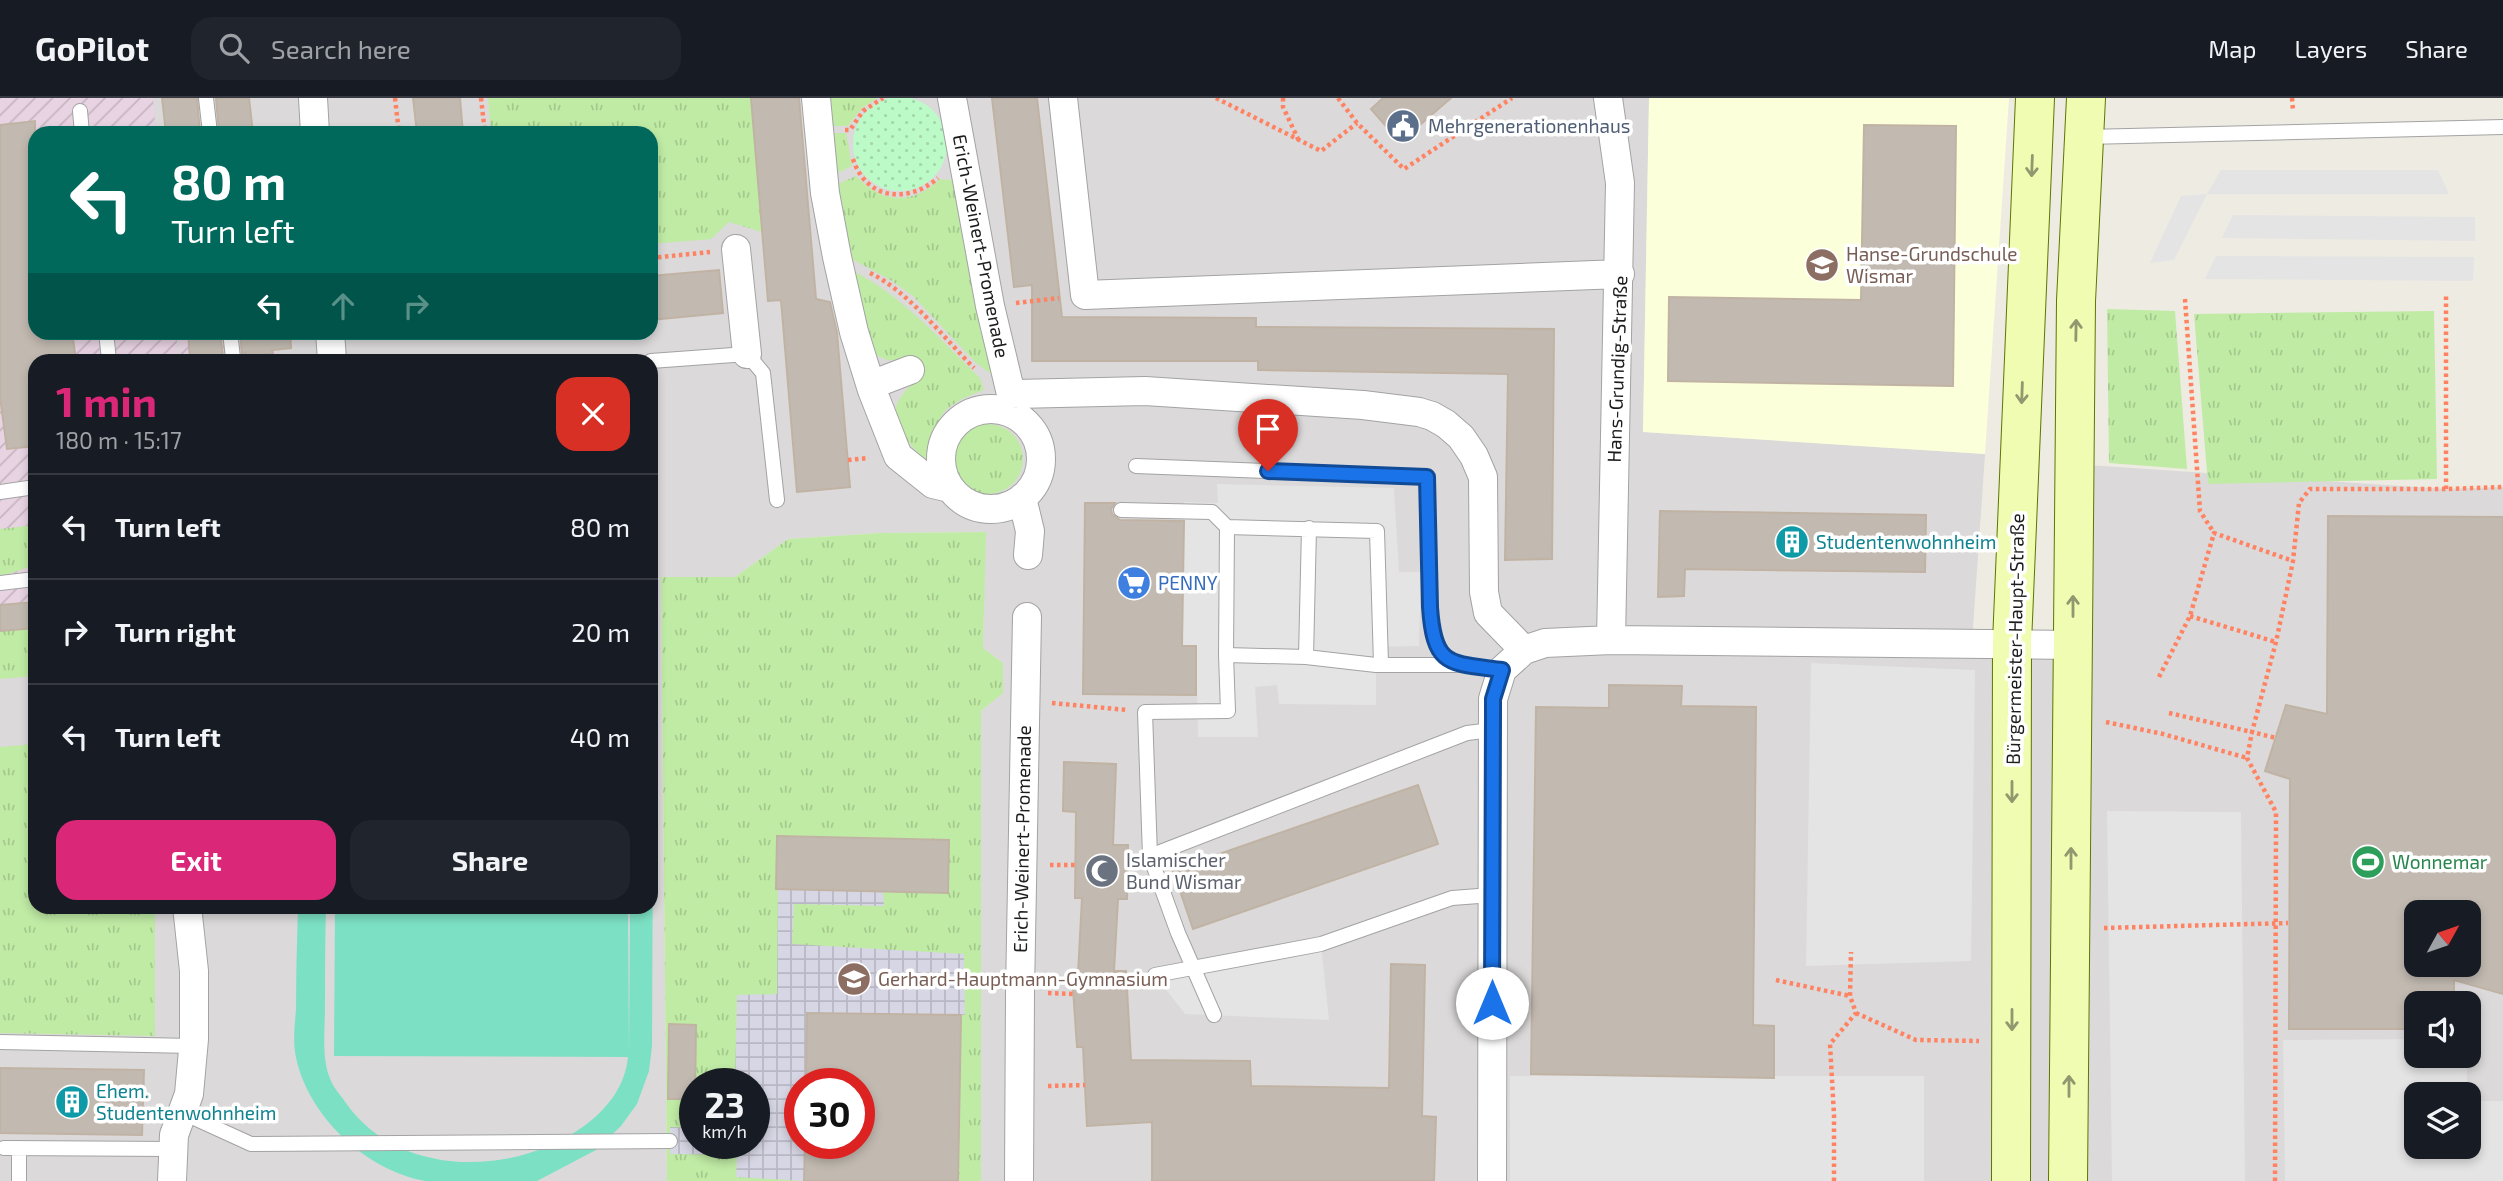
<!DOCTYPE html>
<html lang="en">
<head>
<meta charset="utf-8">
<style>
	:root { --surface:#171b24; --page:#20242c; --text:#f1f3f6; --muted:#9ea1a6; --line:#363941; --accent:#db2777 }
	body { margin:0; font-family:"Exo 2",sans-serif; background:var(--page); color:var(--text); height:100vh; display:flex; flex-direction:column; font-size:26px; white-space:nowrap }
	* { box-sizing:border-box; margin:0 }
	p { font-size:23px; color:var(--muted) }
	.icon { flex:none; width:38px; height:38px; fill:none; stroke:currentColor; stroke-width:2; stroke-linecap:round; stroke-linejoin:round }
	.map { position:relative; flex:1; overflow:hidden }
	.panel { position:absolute; left:28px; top:256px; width:630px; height:560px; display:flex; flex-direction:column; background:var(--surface); border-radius:21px; box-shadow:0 4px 10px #0003 }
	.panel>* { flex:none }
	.banner { position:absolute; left:28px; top:28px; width:630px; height:214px; border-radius:21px; box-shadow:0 4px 10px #0003; background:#00695c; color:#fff; overflow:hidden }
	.needle { width:46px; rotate:50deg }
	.fabs { position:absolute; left:2404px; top:802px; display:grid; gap:14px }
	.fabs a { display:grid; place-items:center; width:77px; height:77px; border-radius:14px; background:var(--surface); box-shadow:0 4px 10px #0003; font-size:35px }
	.speed { position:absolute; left:679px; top:970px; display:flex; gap:14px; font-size:35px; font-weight:700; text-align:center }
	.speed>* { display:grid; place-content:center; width:91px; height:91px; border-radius:50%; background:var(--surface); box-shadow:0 4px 10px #0003; line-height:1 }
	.speed small { font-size:18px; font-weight:400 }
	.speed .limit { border:10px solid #d22; background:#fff; color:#111 }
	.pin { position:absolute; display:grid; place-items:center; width:60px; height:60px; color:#fff; margin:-72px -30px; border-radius:50% 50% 50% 0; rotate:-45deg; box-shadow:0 0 7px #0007 }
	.pin .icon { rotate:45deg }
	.me { position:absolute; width:77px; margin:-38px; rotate:0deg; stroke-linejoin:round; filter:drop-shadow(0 0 5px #0008) }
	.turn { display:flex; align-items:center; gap:24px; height:147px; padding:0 28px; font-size:32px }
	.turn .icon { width:91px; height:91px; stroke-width:2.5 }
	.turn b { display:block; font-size:49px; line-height:60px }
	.lanes { display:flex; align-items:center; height:66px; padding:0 28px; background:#0003; justify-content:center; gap:35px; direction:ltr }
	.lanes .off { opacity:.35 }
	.round { display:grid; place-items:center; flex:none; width:74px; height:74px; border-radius:21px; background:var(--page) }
	.summary { display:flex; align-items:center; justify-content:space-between; height:119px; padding:0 28px }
	h1 { font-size:42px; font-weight:700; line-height:52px; color:var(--accent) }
	.button { display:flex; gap:14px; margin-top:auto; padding:14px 28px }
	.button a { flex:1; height:80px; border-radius:21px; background:var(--accent); color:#fff; font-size:28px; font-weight:700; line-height:80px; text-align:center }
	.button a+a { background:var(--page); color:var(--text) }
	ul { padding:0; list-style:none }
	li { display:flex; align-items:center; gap:21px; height:105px; padding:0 28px; border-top:2px solid var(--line) }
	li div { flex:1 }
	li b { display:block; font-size:26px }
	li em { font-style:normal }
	header { display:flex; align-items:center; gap:42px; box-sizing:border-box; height:98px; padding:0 35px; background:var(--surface); border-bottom:2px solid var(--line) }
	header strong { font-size:33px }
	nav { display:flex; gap:38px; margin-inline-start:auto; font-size:24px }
	.search { width:490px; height:63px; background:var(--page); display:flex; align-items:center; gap:18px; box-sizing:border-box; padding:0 24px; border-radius:21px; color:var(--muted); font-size:26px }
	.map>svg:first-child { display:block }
</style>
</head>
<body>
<header>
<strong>GoPilot</strong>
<div class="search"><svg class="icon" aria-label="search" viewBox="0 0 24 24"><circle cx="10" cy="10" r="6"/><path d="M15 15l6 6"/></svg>Search here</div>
<nav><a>Map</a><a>Layers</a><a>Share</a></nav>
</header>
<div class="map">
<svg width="2503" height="1083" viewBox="0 0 2503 1083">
	<defs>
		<pattern id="industrial-furrows" width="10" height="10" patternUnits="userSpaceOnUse" patternTransform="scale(1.75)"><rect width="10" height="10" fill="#e8d3e2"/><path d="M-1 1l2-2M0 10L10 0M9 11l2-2" fill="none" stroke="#c6b5c1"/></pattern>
		<pattern id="grass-tufts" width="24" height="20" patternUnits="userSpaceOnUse" patternTransform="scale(1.75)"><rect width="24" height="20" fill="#c0eba5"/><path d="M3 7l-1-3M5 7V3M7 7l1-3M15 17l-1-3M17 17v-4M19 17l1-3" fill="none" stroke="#a4c98d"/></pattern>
		<pattern id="park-dots" width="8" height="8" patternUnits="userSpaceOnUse" patternTransform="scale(1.75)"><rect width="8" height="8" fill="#bcfbc7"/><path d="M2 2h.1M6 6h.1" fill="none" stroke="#a1d7aa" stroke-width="1.8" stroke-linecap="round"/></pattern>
		<pattern id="plaza-grid" width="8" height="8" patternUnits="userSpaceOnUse" patternTransform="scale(1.75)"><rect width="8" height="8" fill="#d7d6e4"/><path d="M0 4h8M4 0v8" fill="none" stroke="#b8b7c3"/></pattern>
	</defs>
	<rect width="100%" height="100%" fill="#eeebe2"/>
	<!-- residential -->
	<path fill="#dbd9d9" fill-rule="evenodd" d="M0,0H1649L1643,334L1985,356L1972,544L2073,547V366L2446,391L2503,389V1083H981V613L1003,594V565L983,550L985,434L880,435L788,441L735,479H661L667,1083H0ZM35,35H651V234H35ZM35,262H651V808H35ZM2417,814H2469V866H2417ZM2417,905H2469V957H2417ZM2417,996H2469V1048H2417Z"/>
	<!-- industrial -->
	<path fill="url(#industrial-furrows)" d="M0,0H153L156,35H35V234L176,235L179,262H35V578L0,581Z
		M179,235H274L277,262H181Z"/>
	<!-- education -->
	<path fill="#fbffda" d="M1649,0H2009L1985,356L1643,334Z"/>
	<!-- grass -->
	<path fill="url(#grass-tufts)" fill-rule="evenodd" d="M488,0H751L762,134L729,124L711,141L651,146V35H491Z
		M819,0H877L861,11L848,28H822Z
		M822,35H846L852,68L827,80Z
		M856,78C882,105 912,108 940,81L962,83L1001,283L975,264L913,198L889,181L844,157L831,89Z
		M846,170C899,193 939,241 980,280L984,292C930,312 933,324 942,377C925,361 894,338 896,311C897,298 913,286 922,277L900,263L887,262L874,256Z
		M2107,211L2175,213L2187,371L2109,365Z
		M2434,213L2437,381L2208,386L2194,216Z
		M953 361a35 35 0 1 1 70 0a35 35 0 1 1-70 0Z
		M35,427C35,468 42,467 0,478V431Z
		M986,434L983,550L1003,565V595L981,613V1083H667L661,479H735L788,441L880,435ZM695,985H754V1045H695ZM800,985H859V1045H800Z
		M35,530V578L0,581V533Z
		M35,646V808L155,809V938L0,935V649Z"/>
	<!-- park -->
	<path fill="url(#park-dots)" d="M853 46a47 47 0 1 1 94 0a47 47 0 1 1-94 0Z"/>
	<!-- pitch -->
	<path fill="#7ce1c4" d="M651,503L654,516L652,948L649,973L637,1006L621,1028L596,1052L537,1083H425C365,1072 305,1016 295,954C293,941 295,925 296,911C296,877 297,843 298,809H326C325,842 325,876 325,909C325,933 321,961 331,983C334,990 341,998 346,1005C398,1080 514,1079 584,1028C607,1011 625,989 628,959L334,958L335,809H628L629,957L630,809L651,808Z"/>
	<!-- parking -->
	<path fill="#e4e4e4" d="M2221,72H2438L2449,96H2207L2174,162L2150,165L2181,98L2207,96Z
		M2233,117L2475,119V143L2222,140Z
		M2216,158L2474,159L2473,183L2205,181Z
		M1217,386L1394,390L1399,474H1421L1419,548L1376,549V607L1279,606L1277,587L1255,589L1258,639H1198L1196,549L1182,548L1184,404L1218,405Z
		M1811,565L1975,572L1971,863L1806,868Z
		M2107,713L2241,714L2245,1083H2112Z
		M1321,846L1329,922L1185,916L1155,877Z
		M2417,941V957H2467V996H2417V1048H2469V1003H2503V1083H2285L2283,942Z
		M1510,978H1924V1083H1510Z"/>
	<!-- plaza -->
	<path fill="url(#plaza-grid)" d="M778,791L883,793L884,808L794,806L792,846L964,856L965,917L807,915L806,985H800V1045H805L804,1083L736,1079L737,1057L670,1056V1029L695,1030V1045H754V985H735L737,897L777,896Z"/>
	<!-- building -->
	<path fill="#c2bab1" stroke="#c0b3a4" stroke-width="2" fill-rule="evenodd" d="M162,0H197L200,35H166Z
		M216,0H249L253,35H219Z
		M413,0H460L463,35H417Z
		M751,0H799L816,201L830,204L837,235L850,389L797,394L781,202L768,203Z
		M992,0H1037L1062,219L1256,220V229L1554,231L1552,461L1505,462L1508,276L1258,272V263H1032V187L1014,189Z
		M1383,0H1451L1400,44L1371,11Z
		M35,23V234H72L76,262H35V348L7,351L0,299V27Z
		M1864,27L1956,28L1953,288L1668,283L1669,199L1861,202Z
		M719,172L723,215L651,222V178Z
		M188,234H220L223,258L190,261Z
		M240,234H290L291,250L272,252L273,256L246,258V255L242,256Z
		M1085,405H1115L1111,411L1112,416L1120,422L1184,423L1182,548H1196V597L1083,596Z
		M1660,413L1926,417L1925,474L1685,471L1684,498L1658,499Z
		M2328,418L2503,419V896L2454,882V905H2417V931H2289L2290,681L2265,673L2286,607L2327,616ZM2417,814H2469V866H2417Z
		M35,504V530L0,533V507Z
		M1609,587L1682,588L1681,608L1756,609L1753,927L1774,928V980L1531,976L1536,609L1609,610Z
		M1064,664L1116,666L1113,747H1128L1127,801H1118L1114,873H1126L1131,962L1250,963L1251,988L1389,990L1391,866L1425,867L1422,1018L1436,1019L1434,1083H1152V1024L1087,1028L1083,949H1077L1072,876H1078L1082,800H1075L1076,714L1063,713Z
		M1418,687L1438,746L1193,831L1173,772Z
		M777,738L949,742L948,795L776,791Z
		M807,915L961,917L958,1083H804L805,1045H859V985H806Z
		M669,926L696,927L695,1001H668Z
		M0,970L144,972L142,1037L0,1035Z"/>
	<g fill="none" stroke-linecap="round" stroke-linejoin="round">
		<!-- lane casing -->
		<g stroke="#a3a3a3" stroke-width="16">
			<path id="lane" d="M206,0L210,35
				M80,13L82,35
				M2086,39L2503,29
				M106,234L109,262
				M230,234L233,260
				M651,263L747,256L763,275L777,402
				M1136,368L1427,379L1430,509C1434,569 1449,565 1502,572
				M0,394L35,389
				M1121,412L1212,414L1227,429L1377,433L1381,566
				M0,485L35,481
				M1226,557L1227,429
				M1306,559L1309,430
				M1150,758L1467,635L1492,632
				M1155,877L1321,846L1452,800L1492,797
				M1214,917L1178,835L1150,758L1145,614L1228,613L1226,557L1306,559L1376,567H1462
				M0,944L193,948
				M183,1015L251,1046L670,1043
				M4,1050L173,1051
				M19,1083V1050"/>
		</g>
		<!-- street casing -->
		<g stroke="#a3a3a3" stroke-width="30">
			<path id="street" d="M313,0L315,35
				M816,0L825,95L837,159L854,234L872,292L898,358L933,386L950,390
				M952,0L990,208L1016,317
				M1063,0L1085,197L1620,176
				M1608,0L1620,85L1611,542
				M736,151L747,256
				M330,234L332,262
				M871,287L910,272
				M1011,296L1145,293L1363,307L1419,314L1432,318L1446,326L1461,339L1474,358L1483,379L1484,494L1488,515L1524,552
				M941 361a50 50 0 1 1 100 0a50 50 0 1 1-100 0Z
				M1022,400L1030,433L1028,457
				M172,1083L174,1037L189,996L194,941V873L187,808
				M1019,1083L1020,894L1027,519
				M1492,1083L1493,601L1502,572L1524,552L1545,545L1611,542L2073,547"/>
		</g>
		<!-- secondary casing -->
		<g stroke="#5d7601" stroke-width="40">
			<path id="secondary" d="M2011,1083L2012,545L2035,0
				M2068,1083L2076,203L2086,0"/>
		</g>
		<!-- path -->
		<path stroke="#ff8362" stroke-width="4.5" stroke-dasharray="3.5 3.5" stroke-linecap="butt" d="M395,0L399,35
			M481,0L485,35
			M1216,0L1321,53L1357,25
			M1283,0V9L1299,43
			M1338,0L1357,25L1404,71L1512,0
			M2292,0L2293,13
			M845,32H850L863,13L883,0
			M853,61C866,102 908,106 938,80
			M651,160L710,154
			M870,175C908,193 944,240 974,270
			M2185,201L2200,413L2214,435
			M1016,205L1059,200
			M848,362L869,360
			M2446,391V196
			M2190,518L2276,544
			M2159,579L2190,518L2214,435L2293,463
			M1052,605L1127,612
			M2169,615L2252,634L2276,544L2293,463L2299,405L2310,391H2446L2503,389
			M2106,624L2163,636L2247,660
			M1050,767H1075
			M2104,830L2288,825
			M1776,882L1850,898
			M1048,895L1074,896
			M1856,915L1916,942L1979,943
			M1048,988L1085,987
			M1834,1083V1017L1830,946L1856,915L1850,898L1851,854
			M2275,1083L2276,714L2247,660L2252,634L2276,640"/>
		<!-- lane -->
		<use href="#lane" stroke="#fff" stroke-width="14"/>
		<!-- street -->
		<use href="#street" stroke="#fff" stroke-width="28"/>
		<!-- secondary -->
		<use href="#secondary" stroke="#f0fcb2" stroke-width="38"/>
	</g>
	<!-- one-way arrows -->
	<defs><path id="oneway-shaft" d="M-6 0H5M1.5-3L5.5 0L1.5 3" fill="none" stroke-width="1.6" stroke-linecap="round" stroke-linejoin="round" transform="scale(1.75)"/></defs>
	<g stroke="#91976e">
		<use href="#oneway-shaft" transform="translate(2032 68) rotate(92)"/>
		<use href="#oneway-shaft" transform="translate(2076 232) rotate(-89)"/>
		<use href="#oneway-shaft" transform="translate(2022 295) rotate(92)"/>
		<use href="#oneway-shaft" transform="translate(2073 508) rotate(-90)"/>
		<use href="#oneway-shaft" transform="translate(2012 694) rotate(90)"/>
		<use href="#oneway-shaft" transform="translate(2071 760) rotate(-90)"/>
		<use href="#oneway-shaft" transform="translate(2012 922) rotate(90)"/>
		<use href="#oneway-shaft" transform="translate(2069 988) rotate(-90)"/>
	</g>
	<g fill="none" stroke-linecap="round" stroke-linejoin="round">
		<!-- route casing -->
		<g stroke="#114b97" stroke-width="18">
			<path id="route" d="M1268,373L1427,379L1430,509C1434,569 1449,565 1502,572L1493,601V616L1492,905"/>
		</g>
		<!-- route -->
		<use href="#route" stroke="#1a73e8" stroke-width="12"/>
	</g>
	<!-- icons -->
	<defs>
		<g id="civic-disc" transform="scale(1.75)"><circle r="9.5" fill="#5c6f8a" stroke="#fff"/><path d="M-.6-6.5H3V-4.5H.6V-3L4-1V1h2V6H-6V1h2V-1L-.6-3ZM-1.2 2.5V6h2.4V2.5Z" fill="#fff"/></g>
		<g id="school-disc" transform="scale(1.75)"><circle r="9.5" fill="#8d6e63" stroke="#fff"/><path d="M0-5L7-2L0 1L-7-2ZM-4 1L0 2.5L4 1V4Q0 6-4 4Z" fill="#fff"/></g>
		<g id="building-disc" transform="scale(1.75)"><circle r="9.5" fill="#0f9aa8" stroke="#fff"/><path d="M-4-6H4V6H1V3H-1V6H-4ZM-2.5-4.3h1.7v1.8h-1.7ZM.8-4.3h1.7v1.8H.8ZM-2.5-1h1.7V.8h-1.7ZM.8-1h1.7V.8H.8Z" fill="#fff"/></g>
		<g id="supermarket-disc" transform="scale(1.75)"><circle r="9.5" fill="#3f7fe0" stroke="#fff"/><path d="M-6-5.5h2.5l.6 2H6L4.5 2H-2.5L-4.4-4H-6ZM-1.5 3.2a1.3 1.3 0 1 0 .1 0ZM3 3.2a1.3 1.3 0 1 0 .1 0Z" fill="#fff"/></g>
		<g id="stadium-disc" transform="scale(1.75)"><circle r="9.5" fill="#2e9e5b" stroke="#fff"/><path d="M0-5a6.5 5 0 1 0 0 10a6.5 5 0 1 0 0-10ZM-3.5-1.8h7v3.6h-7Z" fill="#fff"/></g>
		<g id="mosque-disc" transform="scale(1.75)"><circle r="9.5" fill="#6b7280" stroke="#fff"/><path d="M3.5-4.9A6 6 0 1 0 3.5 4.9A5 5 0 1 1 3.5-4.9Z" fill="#fff"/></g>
	</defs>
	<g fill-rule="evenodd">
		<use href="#civic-disc" x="1403" y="28"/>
		<use href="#school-disc" x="1822" y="167"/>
		<use href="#building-disc" x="1792" y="444"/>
		<use href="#supermarket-disc" x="1134" y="485"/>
		<use href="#stadium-disc" x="2368" y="764"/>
		<use href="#mosque-disc" x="1102" y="773"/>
		<use href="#school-disc" x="854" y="881"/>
		<use href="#building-disc" x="72" y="1004"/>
	</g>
	<g text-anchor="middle" stroke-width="7" stroke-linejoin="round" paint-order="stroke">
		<!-- service labels -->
		<g font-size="19" fill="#4e5e75" stroke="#fff" text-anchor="start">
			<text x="1428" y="35">Mehrgenerationenhaus</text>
		</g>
		<!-- street labels -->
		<g font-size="19" fill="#1c1c1c" stroke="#fff">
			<text transform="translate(981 148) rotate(79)" y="7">Erich-Weinert-Promenade</text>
			<text transform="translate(1617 271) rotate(-88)" y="7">Hans-Grundig-Straße</text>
			<text transform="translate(2015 541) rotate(-89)" y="7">Bürgermeister-Haupt-Straße</text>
			<text transform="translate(1022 741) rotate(-89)" y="7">Erich-Weinert-Promenade</text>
		</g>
		<!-- education labels -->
		<g font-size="19" fill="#785e54" stroke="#fff" text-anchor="start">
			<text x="1846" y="163">Hanse-Grundschule<tspan x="1846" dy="22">Wismar</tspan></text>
			<text x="878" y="888">Gerhard-Hauptmann-Gymnasium</text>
		</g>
		<!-- culture labels -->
		<g font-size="19" fill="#0d838f" stroke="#fff" text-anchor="start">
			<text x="1816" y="451">Studentenwohnheim</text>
			<text x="96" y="1000">Ehem.<tspan x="96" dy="22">Studentenwohnheim</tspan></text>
		</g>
		<!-- shop labels -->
		<g font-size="19" fill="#366cbe" stroke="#fff" text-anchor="start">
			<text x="1158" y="492">PENNY</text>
		</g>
		<!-- worship labels -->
		<g font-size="19" fill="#5b616d" stroke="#fff" text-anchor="start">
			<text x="1126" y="769">Islamischer<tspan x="1126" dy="22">Bund Wismar</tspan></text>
		</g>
		<!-- leisure labels -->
		<g font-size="19" fill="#27864d" stroke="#fff" text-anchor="start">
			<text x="2392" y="771">Wonnemar</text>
		</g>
	</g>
</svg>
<div class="fabs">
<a><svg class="needle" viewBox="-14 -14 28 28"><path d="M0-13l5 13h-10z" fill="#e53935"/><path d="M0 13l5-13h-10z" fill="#9ea1a6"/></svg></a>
<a><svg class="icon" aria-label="sound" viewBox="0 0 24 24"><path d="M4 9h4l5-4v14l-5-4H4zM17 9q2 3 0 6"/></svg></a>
<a><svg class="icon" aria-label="layers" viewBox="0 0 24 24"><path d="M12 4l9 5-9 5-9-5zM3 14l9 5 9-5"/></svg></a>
</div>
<div class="speed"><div>23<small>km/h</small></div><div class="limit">30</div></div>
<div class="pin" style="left:1268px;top:373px;background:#d93025"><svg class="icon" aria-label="arrive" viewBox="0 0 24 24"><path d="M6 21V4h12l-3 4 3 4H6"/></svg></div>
<svg class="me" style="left:1492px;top:905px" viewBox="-20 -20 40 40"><circle r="19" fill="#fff"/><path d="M0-13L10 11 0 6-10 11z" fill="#1a73e8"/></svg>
<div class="banner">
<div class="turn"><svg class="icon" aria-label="left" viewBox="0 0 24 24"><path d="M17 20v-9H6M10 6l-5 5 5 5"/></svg><div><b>80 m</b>Turn left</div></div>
<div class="lanes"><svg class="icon" aria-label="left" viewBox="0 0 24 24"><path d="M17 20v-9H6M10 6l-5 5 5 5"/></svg><svg class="icon off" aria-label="ahead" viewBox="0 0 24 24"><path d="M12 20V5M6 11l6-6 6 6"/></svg><svg class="icon off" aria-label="right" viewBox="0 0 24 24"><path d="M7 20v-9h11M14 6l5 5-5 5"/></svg></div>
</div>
<section class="panel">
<div class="summary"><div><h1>1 min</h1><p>180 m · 15:17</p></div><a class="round" style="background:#d93025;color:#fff"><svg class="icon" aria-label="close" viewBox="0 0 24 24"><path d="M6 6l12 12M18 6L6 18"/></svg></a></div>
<ul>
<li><svg class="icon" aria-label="left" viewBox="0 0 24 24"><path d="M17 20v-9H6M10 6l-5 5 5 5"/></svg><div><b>Turn left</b></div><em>80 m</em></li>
<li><svg class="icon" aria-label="right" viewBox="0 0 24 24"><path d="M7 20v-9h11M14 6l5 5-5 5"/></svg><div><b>Turn right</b></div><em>20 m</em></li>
<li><svg class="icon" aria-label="left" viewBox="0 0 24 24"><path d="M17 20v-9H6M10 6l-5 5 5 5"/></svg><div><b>Turn left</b></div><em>40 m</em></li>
</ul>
<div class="button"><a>Exit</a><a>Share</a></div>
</section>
</div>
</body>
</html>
